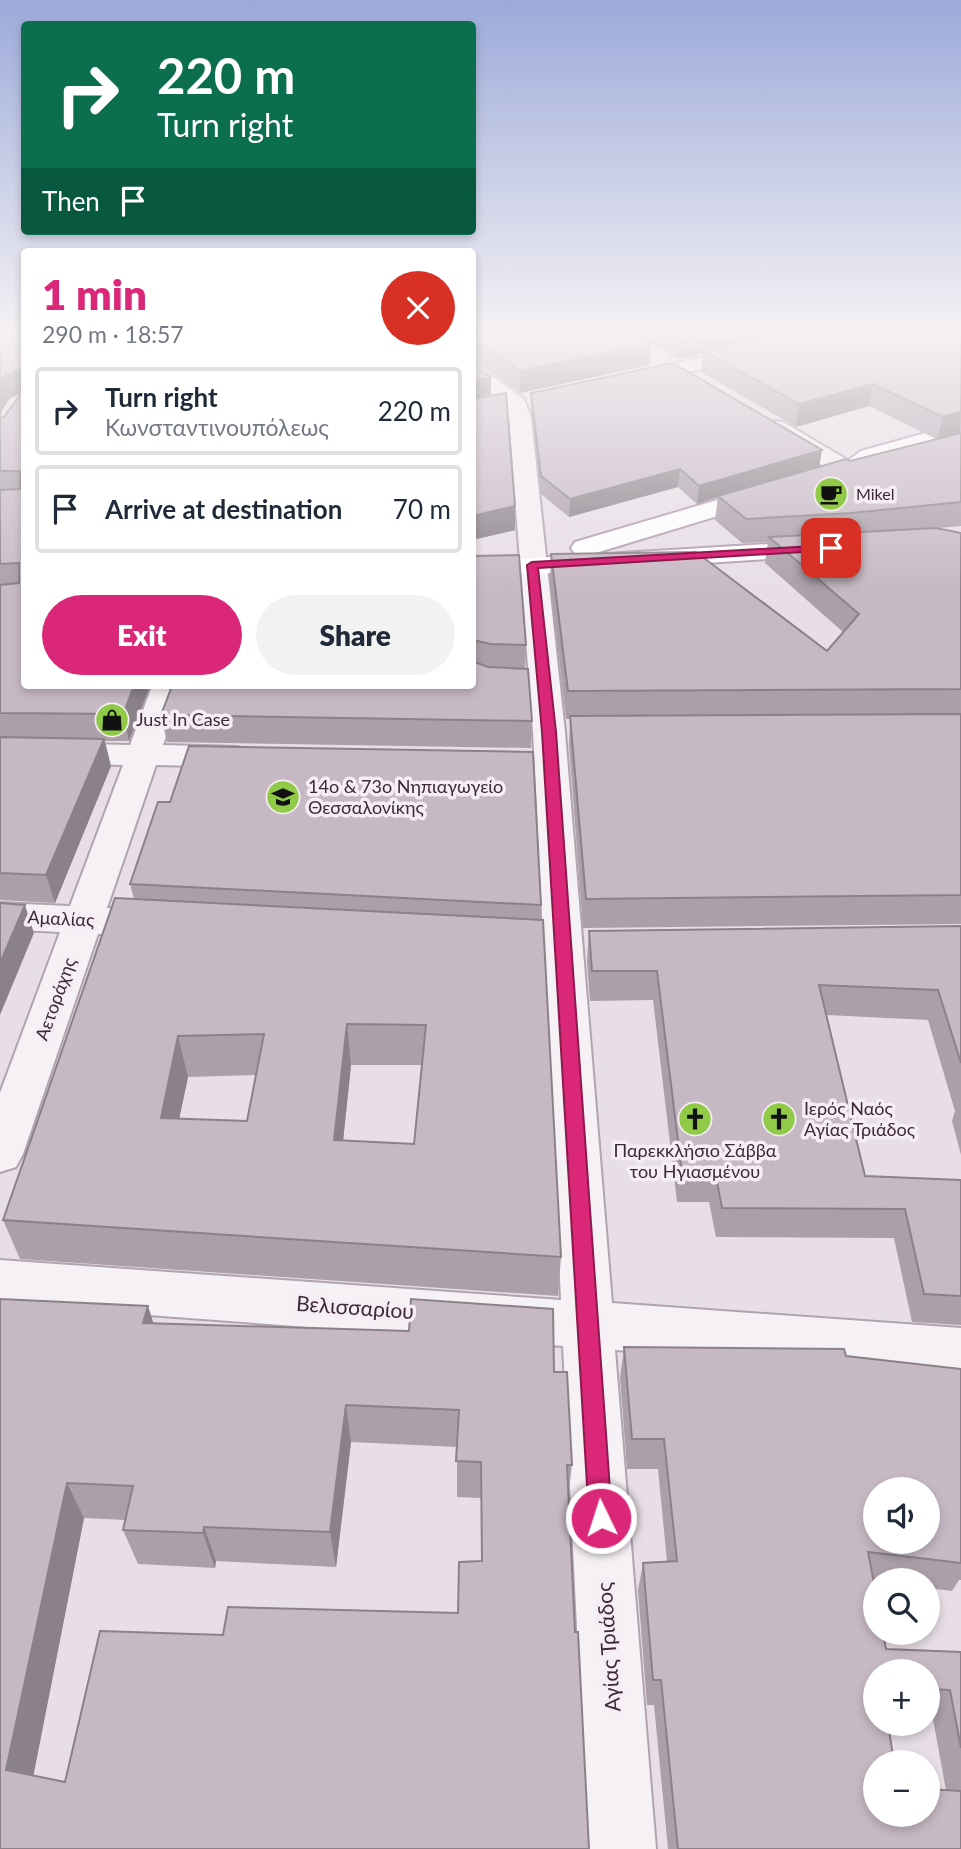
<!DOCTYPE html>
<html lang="en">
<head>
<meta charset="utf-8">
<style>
	:root { --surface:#fff; --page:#f2f2f3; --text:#1f2937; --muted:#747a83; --line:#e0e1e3; --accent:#db2777 }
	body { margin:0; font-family:Lato,sans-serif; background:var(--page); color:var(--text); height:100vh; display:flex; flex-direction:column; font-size:26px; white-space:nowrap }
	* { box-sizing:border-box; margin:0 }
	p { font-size:23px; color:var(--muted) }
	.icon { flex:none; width:38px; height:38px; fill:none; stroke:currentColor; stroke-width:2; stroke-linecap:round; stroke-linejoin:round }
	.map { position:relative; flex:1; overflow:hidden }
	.panel { position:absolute; left:21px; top:248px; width:455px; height:441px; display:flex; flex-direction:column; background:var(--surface); border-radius:7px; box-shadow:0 4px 10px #0003 }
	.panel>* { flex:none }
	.top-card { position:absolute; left:21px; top:21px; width:455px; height:214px; border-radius:7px; box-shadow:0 4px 10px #0003; background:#0b6e4f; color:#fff; overflow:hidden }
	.fabs { position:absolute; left:863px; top:1477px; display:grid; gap:14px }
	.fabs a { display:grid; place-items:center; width:77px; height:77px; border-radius:50%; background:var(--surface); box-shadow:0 4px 10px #0003; font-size:35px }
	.pin { position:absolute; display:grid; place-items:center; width:60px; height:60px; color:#fff; margin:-30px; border-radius:14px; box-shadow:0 4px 10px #0006 }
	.me { position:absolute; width:77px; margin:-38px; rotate:356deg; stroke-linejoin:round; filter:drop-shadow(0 0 5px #0008) }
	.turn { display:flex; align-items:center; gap:24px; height:147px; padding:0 21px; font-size:32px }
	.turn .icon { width:91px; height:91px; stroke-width:2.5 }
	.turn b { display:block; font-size:49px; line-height:60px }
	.then { display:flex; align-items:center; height:66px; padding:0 21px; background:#0003; gap:14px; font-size:26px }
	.round { display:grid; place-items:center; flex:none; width:74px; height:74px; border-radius:37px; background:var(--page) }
	.summary { display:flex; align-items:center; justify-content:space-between; height:119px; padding:0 21px }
	h1 { font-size:42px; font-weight:800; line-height:52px; color:var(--accent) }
	.button { display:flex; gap:14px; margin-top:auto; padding:14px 21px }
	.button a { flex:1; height:80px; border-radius:42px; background:var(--accent); color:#fff; font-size:28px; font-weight:800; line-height:80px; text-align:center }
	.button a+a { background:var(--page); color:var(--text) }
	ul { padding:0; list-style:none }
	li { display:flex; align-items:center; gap:21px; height:88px; margin:0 14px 10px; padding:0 7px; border:4px solid var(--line); border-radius:7px }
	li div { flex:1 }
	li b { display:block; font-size:26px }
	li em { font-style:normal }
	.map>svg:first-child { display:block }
</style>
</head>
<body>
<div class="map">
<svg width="961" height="1849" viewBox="0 0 961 1849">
	<rect width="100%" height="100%" fill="#e8dfe6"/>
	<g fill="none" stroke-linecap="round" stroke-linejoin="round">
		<!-- minor casing -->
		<g stroke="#b2a4af" stroke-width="4">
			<path id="minor" d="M812,333H848L845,337L838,339L632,385L624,384L621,379L624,374L632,373Z
				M472,366L480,367L524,399L531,417L565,732L612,1303L961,1328V1376L615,1350L656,1849H588L563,1346L0,1304V1260L561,1300L533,732L509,417L506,407L472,382Z
				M777,421L785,423L856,465L859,470L856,475L847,477L838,475L769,433L765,428L769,423Z
				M152,686H184L163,745L237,747L249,750L254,757L249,764L237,767L156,765L107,908L159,911L173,915L178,924L173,933L159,937L98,934L23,1154L16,1167L0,1172V1093L60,932L0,929V903L70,906L123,765L0,762V742L130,745Z"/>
		</g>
		<!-- major casing -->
		<g stroke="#b39eaf" stroke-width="4">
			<path id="major" d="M961,423V437C934,445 905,450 879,461C864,467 856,480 838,475L835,470L861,451Z
				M768,485L777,488L781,493L777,498L589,555L819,541L828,543L832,549L828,555L472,578V562L581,555L575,554L571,548L575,542Z"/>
		</g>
		<!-- minor -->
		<use href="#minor" fill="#f6f1f5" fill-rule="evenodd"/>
		<!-- major -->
		<use href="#major" fill="#fff" fill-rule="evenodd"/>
	</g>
	<!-- wall -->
	<path fill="#ab9fa9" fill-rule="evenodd" d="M0,333L150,686L129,741H105L111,766L55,903L0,900ZM21,394L4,417L0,418L2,410L10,398Z
		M472,333H961V526L938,528L961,533V924L583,928L569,745L570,719H566L550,580L551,554L827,651L843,632L765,563L768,542L742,543L715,520L718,497L697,504L678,487L569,517L541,494L531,409V393L819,466L850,461L936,439L869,406L796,427L701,372L703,354L678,359L649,342V365L520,393L482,365L473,364L491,396L515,530L472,540Z
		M472,556L526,645L525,669L532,721L531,748L167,742L161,715L472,686Z
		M170,802L541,905V920L561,1257L558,1296L20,1259L3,1220L134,899L130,884ZM351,1065H422L414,1144L343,1141ZM256,1075L247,1121L179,1119L188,1077Z
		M961,926V1155L952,1121L955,1111L928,1020L827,1015L865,1176L961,1180V1325L912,1322L894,1238L716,1237L709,1202H677L653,1000L590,1001L587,961L589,931Z
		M0,1299L153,1323L554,1372L572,1465L568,1498L575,1632L0,1849ZM351,1442L457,1447V1497L481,1498V1561L458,1613L223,1635L65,1782L33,1776L84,1518L126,1520L123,1530L138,1564L215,1568L216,1561L336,1567Z
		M624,1347L846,1356L961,1369V1580H959L952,1591L928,1588V1580H875V1582L874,1581L886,1649L961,1652V1849H668L654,1705H647L638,1590L643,1563L667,1562L658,1469H627L620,1378ZM875,1671H928V1714H932L946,1790L875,1815Z"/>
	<!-- shaded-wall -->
	<path fill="#8b8289" d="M705,333H800L704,351L703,354L678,359L681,338Z
		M651,343L649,365L520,393V371Z
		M21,369L24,392L10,398L2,410L0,420V383L4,376Z
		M491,377V400L472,404V382Z
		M873,384L869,406L796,427L799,404Z
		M961,412L960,433L937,440L943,417Z
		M822,450L819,468L718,496V497L697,504L699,486Z
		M680,469L678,487L569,517L570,499Z
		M515,506V530L472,540V516Z
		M134,686H150L129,741L123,714Z
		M104,739L111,766L55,903L46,875Z
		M25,905L34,933L0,1015V963Z
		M347,1024L351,1065L339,1180L334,1140Z
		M178,1036L188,1077L171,1158L161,1118Z
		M148,1306L160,1344L143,1323Z
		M346,1405L351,1442L336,1567L330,1532Z
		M67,1483L84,1518L29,1798L6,1770Z
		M204,1527L216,1561L215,1568L203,1533Z"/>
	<!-- building -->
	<path fill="#c7b9c4" stroke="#8b8289" stroke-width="2" fill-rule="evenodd" d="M0,333H24V686H134L123,714L0,713V585L19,583V563L0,564V490L20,489V471H0V418L4,417L21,394V369L4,376L0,383Z
		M472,333H634L651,343L520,371L482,343H472Z
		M671,333H705L681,338Z
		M786,333H961V412L943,417L873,384L799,404L704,351Z
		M673,363L822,450L699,486L680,469L570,499L541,476L531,393Z
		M472,364L491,377L472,382Z
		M506,393L515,506L472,516V399Z
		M961,433V502L851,513L746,519L718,496L846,459L850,461Z
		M936,528L961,533V689L568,691L551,554L696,552L827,651L859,614L769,537Z
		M519,555L526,645L491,644L472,640V556Z
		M472,661L488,667L528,669L532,721L161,715L172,686H472Z
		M961,714V895L586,899L570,716Z
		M0,737L104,739L46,875L0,873Z
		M189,746L533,752L541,905L130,884L158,802H170Z
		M115,898L543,920L561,1257L3,1220ZM347,1024L426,1025L414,1144L334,1140ZM264,1034L247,1121L161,1118L178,1036Z
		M0,903L25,905L0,963Z
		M961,926V1063L938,990L819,985L865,1176L961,1180V1296L924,1294L905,1209L722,1208L715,1172L682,1173L657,971H592L589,931Z
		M0,1299L148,1306L143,1323L409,1331L411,1299L553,1309L554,1372H567L572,1465H567L575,1632H578L589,1849H0ZM346,1405L459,1410L456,1461L481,1462L482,1561L459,1562L458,1613L228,1607L223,1635L100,1631L65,1782L6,1770L67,1483L133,1486L123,1530L203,1533L204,1527L330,1532Z
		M624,1347L844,1349L846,1356L961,1369V1563L868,1552L875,1588V1633H883L886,1649L961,1652V1748L950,1690L928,1689V1671H875V1724H888L894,1762H875V1815H928V1789L961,1791V1849H678L661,1680H653L643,1563L677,1561L664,1439H632ZM875,1489H928V1542H875Z"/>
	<!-- sky -->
	<linearGradient id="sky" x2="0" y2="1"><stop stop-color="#9baad9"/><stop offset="0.56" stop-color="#f5f1f4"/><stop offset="1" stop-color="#f5f1f4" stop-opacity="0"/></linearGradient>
	<rect width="961" height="592" fill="url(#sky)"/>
	<!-- route -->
	<path fill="#db2777" stroke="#8e194d" stroke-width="2" d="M831,545L837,548L835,550L538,568L556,732L612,1518L609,1526L601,1530L592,1526L589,1518L542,732L527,565L532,562Z"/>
	<!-- icons -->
	<defs>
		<g id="cafe-disc" transform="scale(1.75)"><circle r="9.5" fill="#90ca47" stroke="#f5eef4"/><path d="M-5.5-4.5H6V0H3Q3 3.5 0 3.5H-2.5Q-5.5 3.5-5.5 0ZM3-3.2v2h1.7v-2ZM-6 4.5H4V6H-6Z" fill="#111"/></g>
		<g id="shop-disc" transform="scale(1.75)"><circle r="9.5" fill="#90ca47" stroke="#f5eef4"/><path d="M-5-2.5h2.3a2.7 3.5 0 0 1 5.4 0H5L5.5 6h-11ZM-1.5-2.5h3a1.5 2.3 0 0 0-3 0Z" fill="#111"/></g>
		<g id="school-disc" transform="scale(1.75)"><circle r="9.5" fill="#90ca47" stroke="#f5eef4"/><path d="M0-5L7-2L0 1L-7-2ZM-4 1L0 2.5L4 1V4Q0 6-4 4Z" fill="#111"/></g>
		<g id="church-disc" transform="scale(1.75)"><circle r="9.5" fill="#90ca47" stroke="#f5eef4"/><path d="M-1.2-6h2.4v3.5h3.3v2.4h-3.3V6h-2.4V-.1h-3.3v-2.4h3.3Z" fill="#111"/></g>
	</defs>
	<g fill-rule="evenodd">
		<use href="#cafe-disc" x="831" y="494"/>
		<use href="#shop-disc" x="112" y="720"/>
		<use href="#school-disc" x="283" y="797"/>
		<use href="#church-disc" x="695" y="1119"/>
		<use href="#church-disc" x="779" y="1119"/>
	</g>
	<g text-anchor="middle" stroke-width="7" stroke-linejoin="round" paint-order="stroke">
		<!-- far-poi labels -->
		<g font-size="16" fill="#3e2839" stroke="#f5eef4" text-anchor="start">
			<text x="856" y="500">Mikel</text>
		</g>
		<!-- poi labels -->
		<g font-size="18" fill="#3e2839" stroke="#f5eef4" text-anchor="start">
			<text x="136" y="726">Just In Case</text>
			<text x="308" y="793">14ο &amp; 73ο Νηπιαγωγείο<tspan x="308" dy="21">Θεσσαλονίκης</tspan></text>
			<text x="804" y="1115">Ιερός Ναός<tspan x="804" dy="21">Αγίας Τριάδος</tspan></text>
			<text x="695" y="1157" text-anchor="middle">Παρεκκλήσιο Σάββα<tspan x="695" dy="21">του Ηγιασμένου</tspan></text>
		</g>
		<!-- street labels -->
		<g font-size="18" fill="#3e2839" stroke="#f5eef4">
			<text transform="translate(61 919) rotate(3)" y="6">Αμαλίας</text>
			<text transform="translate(56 999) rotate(-70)" y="6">Αετοράχης</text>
		</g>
		<!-- near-street labels -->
		<g font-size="21" fill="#3e2839" stroke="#f5eef4">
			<text transform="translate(355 1308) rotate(4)" y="7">Βελισσαρίου</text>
			<text transform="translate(609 1647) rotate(-94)" y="7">Αγίας Τριάδος</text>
		</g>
	</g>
</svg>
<div class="fabs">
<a><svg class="icon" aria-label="sound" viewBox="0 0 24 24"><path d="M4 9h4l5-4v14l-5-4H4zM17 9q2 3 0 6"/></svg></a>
<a><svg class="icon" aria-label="search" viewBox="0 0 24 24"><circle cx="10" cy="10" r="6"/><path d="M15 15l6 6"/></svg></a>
<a>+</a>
<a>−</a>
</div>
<div class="pin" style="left:831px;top:548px;background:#d93025"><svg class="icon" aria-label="arrive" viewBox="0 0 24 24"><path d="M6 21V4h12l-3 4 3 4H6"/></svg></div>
<svg class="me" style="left:601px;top:1518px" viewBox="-20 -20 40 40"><circle r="17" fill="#db2777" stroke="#fff" stroke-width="3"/><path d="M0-11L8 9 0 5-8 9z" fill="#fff"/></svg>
<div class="top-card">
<div class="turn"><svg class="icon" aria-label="right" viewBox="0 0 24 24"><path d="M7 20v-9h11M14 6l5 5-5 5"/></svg><div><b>220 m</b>Turn right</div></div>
<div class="then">Then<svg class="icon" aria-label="arrive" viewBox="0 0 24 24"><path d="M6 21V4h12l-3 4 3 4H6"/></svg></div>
</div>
<section class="panel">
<div class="summary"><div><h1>1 min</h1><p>290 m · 18:57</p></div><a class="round" style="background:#d93025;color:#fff"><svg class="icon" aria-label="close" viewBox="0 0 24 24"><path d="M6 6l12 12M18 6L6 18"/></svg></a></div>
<ul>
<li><svg class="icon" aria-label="right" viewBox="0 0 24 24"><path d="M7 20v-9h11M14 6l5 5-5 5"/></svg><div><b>Turn right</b><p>Κωνσταντινουπόλεως</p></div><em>220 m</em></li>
<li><svg class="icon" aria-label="arrive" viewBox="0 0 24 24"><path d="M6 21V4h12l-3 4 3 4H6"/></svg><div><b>Arrive at destination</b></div><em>70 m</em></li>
</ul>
<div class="button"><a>Exit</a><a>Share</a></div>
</section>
</div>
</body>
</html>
